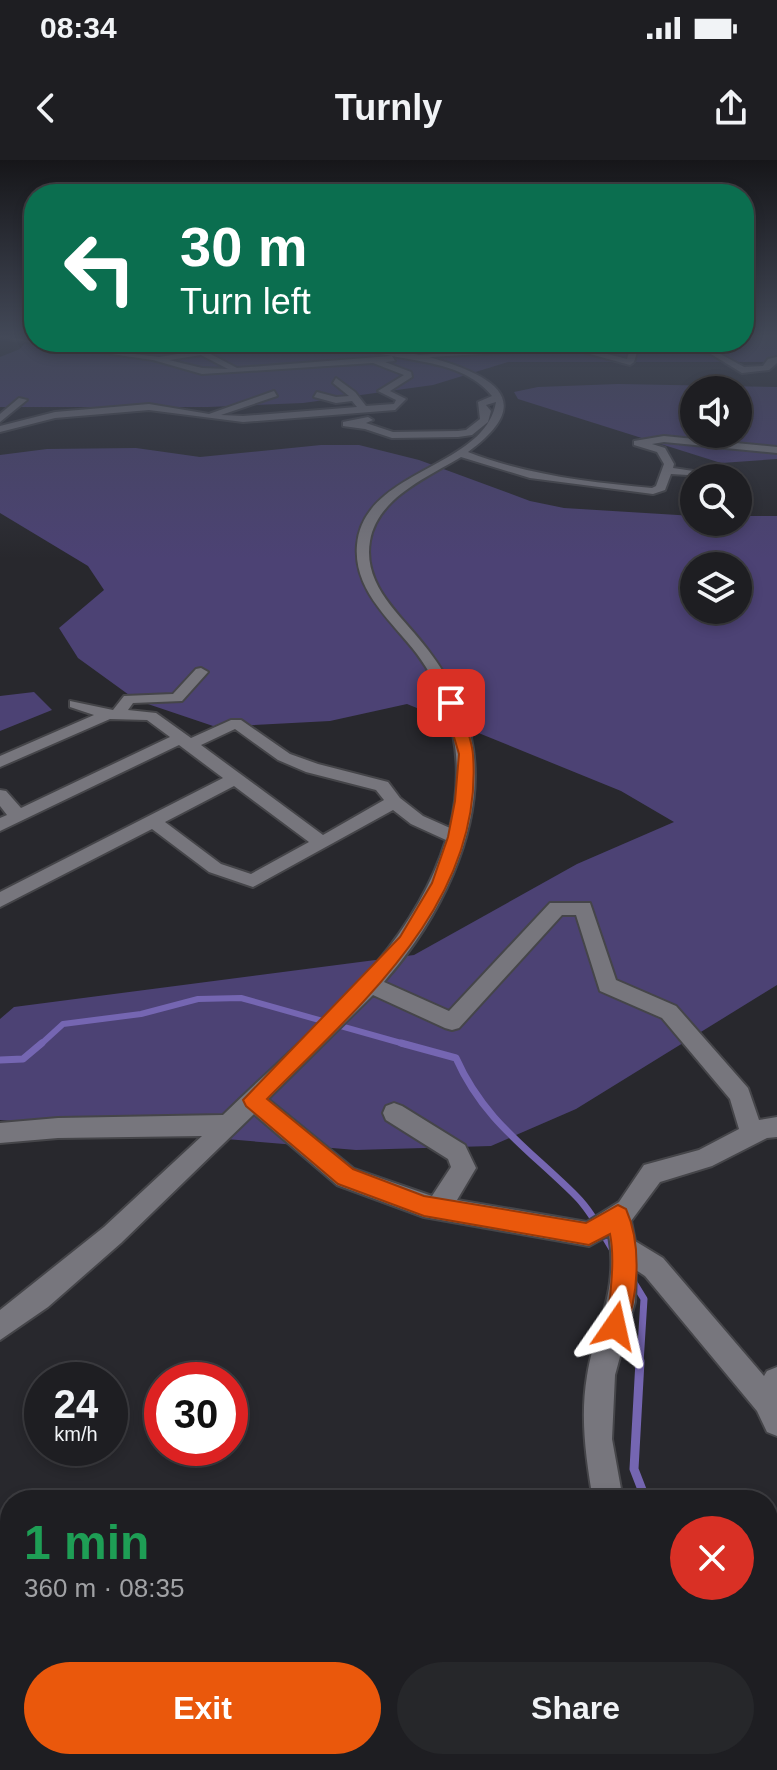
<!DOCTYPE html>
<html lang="en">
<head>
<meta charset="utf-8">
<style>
	:root { --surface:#1e1e22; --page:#26272a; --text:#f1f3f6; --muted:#a1a2a5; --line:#3c3c40; --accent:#ea580c }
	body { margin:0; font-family:Helvetica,sans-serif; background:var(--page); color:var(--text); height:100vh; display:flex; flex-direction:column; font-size:30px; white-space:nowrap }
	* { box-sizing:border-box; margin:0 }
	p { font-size:26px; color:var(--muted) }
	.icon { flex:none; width:44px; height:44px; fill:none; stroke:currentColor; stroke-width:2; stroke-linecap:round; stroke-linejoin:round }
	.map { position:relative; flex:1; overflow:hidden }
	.drawer { position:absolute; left:0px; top:1330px; width:778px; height:280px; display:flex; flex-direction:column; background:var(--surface); border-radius:32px 32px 0 0; box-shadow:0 4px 12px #0003,0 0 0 2px var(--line) }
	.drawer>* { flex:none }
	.top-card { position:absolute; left:24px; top:24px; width:730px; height:168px; border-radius:32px; box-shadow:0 4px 12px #0003,0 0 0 2px var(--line); background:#0b6e4f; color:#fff; overflow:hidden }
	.tools { position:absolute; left:680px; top:216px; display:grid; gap:16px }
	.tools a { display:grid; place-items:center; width:72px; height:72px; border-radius:50%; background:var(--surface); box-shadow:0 4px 12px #0003,0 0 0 2px var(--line); font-size:40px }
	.speed { position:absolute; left:24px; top:1202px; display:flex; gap:16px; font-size:40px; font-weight:700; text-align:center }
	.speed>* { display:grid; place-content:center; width:104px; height:104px; border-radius:50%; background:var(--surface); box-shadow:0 4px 12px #0003,0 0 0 2px var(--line); line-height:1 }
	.speed small { font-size:20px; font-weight:400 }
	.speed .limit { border:12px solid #d22; background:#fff; color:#111 }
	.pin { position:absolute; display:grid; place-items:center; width:68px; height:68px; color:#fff; margin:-34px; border-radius:16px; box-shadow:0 4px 12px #0006 }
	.me { position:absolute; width:88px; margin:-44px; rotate:11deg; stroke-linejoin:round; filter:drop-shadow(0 0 6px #0008) }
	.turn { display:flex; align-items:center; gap:28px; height:168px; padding:0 24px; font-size:36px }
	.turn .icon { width:104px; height:104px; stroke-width:2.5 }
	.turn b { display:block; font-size:56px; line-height:68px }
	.round { display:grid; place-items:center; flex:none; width:84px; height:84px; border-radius:42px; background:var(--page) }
	.head { display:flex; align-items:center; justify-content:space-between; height:136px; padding:0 24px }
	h1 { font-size:48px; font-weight:600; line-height:60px; color:#1e9e55 }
	.primary-button { display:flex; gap:16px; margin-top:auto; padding:16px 24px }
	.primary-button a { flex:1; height:92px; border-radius:48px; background:var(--accent); color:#fff; font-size:32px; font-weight:600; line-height:92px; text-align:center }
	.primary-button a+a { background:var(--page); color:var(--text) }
	.status { display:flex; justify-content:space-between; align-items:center; height:56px; padding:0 40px; background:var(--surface); direction:ltr }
	.status svg { height:22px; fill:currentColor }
	header { display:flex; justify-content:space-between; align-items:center; height:104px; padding:0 24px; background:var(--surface); font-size:36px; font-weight:600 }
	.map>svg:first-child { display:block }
</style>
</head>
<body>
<div class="status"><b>08:34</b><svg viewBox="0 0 49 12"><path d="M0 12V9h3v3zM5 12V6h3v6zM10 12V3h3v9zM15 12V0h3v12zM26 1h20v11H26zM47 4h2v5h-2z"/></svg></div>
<header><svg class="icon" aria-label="back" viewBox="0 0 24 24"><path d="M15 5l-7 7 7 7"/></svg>Turnly<svg class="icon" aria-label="share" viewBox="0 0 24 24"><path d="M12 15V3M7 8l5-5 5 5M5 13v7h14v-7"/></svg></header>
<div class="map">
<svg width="777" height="1610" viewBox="0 0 777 1610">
	<rect width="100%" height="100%" fill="#28282d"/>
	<!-- green -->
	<path fill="#4c4274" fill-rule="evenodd" d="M26,174H34V182H252L264,185L320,182H744V174H777V202H508L433,225L303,243L208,247H0V197L20,189L28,179Z
		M618,224L777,227V299L721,303L518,239L514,232L538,227ZM694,230H738V274H694Z
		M321,285H359L419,300L530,341L564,348L694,356V362H738V356H777V825L576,949L491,986L356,990L0,960V859L14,847L414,795L577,704L674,662L621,631L407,544L330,561L216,567L136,540L78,498L59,468L104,430L88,406L0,353V295L47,289L136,288L200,297ZM694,406H738V450H694Z
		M34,532L52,550L0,571V536Z"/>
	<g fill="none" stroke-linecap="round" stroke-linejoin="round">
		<!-- stream-far2 -->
		<path stroke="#7566b2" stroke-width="6" d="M40,885L63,864L141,854L198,839L241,838L408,885"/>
		<!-- stream-far1 -->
		<path stroke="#7566b2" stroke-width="7" d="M401,883L456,898C484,961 529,989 576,1036C592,1052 602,1073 614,1092
			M0,900L23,899L42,883
			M633,1121L644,1139L640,1203"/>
		<!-- stream -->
		<path stroke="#7566b2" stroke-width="9" d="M640,1201L634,1309L646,1340
			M768,1470L777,1476"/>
		<!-- minor casing -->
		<g stroke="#454549" stroke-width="4">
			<path id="minor" d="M0,174L34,182L159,197L203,190L237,208L392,196L395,201L385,202L411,212L412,217L390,231L406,239L395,250L243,262L149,250L55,258L0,272V266L55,252L149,244L209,254L274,231L277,236L221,255L243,256L357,247L352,241L336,243L314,237L317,232L336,237L349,236L333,223L336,218L355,232L366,246L394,244L396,240L378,231L404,215L373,203L202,214L153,200L0,178ZM201,195L228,209L202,208L169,200Z
				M343,182H358L419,195L572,185L627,199L629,192L624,187L609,182L630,183L637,192L634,202L630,205L572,189L429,197C491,215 540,239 468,292C527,315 589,322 652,328L656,326L664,304L657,292L634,285V281L664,276L777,287V293L664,282L652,284L665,288L674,304L673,308L741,318L738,321V318L671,314L665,330L653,334L530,318L461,297C428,317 377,338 370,381C362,427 404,457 428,490C450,519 468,553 473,589C485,672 437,762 384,822L449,851L550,743H590L616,820L676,846L748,928L759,960L777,957V977L767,978L712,1006L660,1022L631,1061L635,1081L663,1098L764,1216L767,1211L777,1207V1276L767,1272L757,1251L645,1116L636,1110L635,1142L615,1215L612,1279L623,1340H593C586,1298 580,1258 587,1216C595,1165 619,1132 609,1075L589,1086L424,1057L337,1025L254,954L121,1083L48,1147L0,1180V1150L104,1067L202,976L58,978L0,983V963L58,958L223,955C307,872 410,797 446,680L411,664L393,650L253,727L209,712L152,669L0,747V732L223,618L179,585L0,671V658L7,655L0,646V630L6,631L21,648L170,577L147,560L110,559L0,607V596L94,555L70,547V541L113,550L124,536L173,534L196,509L201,508L208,512L182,541L133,543L128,550L156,553L191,578L231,560H241L290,594L318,604L388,622L400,638L423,656L450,668C465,605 456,547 417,494C392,461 353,431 357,385C363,309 485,309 496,242L486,245L491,251L488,262L472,275L458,277L392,278L365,269L343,266V262L368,257L373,260L366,263L393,272L458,271L466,270L480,259L478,242L492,236C458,193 386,204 343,182ZM235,569L278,600L306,612L376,630L384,640L323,675L201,585ZM234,626L309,682L251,714L221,704L165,662ZM562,755H576L600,831L662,858L730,939L739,969L699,990L644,1005L619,1042L587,1062L457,1040L476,1008L465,985L402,946L394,943L386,946L383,953L386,960L448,999L451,1007L432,1036L354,1009L268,939L373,835L445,868L452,870L459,868Z
				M630,182L713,190L744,207L763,206L768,199L777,197V203L769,210L742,213L711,194Z
				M19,238L27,240L0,262V254Z"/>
		</g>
		<!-- minor -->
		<use href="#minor" fill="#77767d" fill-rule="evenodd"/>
	</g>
	<!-- sky -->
	<linearGradient id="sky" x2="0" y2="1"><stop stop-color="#161619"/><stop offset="0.44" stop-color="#424857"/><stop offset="1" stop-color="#424857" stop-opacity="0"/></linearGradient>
	<rect width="777" height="399" fill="url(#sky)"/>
	<!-- route -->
	<path fill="#ea580c" stroke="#983908" stroke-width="2" d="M451,539L458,543C463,559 472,578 473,595C484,742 360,845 267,939L353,1009L424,1036L586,1063L618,1045L626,1049C642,1085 639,1138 623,1175L615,1178L606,1175C601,1162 608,1151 610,1138C612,1117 614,1094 610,1074L589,1085L424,1056L338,1024L246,946L243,940L400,777L432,723L448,677L455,641L459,594L444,543Z"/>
</svg>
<div class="tools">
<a><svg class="icon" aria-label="sound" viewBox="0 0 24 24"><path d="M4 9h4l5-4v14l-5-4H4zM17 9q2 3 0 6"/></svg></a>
<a><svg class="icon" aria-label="search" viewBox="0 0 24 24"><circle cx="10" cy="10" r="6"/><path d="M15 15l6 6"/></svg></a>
<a><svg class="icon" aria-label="layers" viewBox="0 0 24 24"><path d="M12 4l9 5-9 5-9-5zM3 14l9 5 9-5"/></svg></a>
</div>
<div class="speed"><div>24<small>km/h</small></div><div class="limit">30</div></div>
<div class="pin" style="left:451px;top:543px;background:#d93025"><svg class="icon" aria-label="arrive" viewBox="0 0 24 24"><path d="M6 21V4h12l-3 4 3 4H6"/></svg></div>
<svg class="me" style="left:615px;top:1166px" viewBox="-20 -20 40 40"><path d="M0-17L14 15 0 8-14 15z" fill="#ea580c" stroke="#fff" stroke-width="4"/></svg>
<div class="top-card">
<div class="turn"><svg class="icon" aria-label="left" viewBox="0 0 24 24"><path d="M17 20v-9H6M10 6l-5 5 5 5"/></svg><div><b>30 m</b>Turn left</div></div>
</div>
<section class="drawer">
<div class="head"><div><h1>1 min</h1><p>360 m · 08:35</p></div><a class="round" style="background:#d93025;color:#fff"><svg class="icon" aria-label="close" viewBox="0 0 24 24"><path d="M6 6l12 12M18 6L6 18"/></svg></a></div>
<div class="primary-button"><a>Exit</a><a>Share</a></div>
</section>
</div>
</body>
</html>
